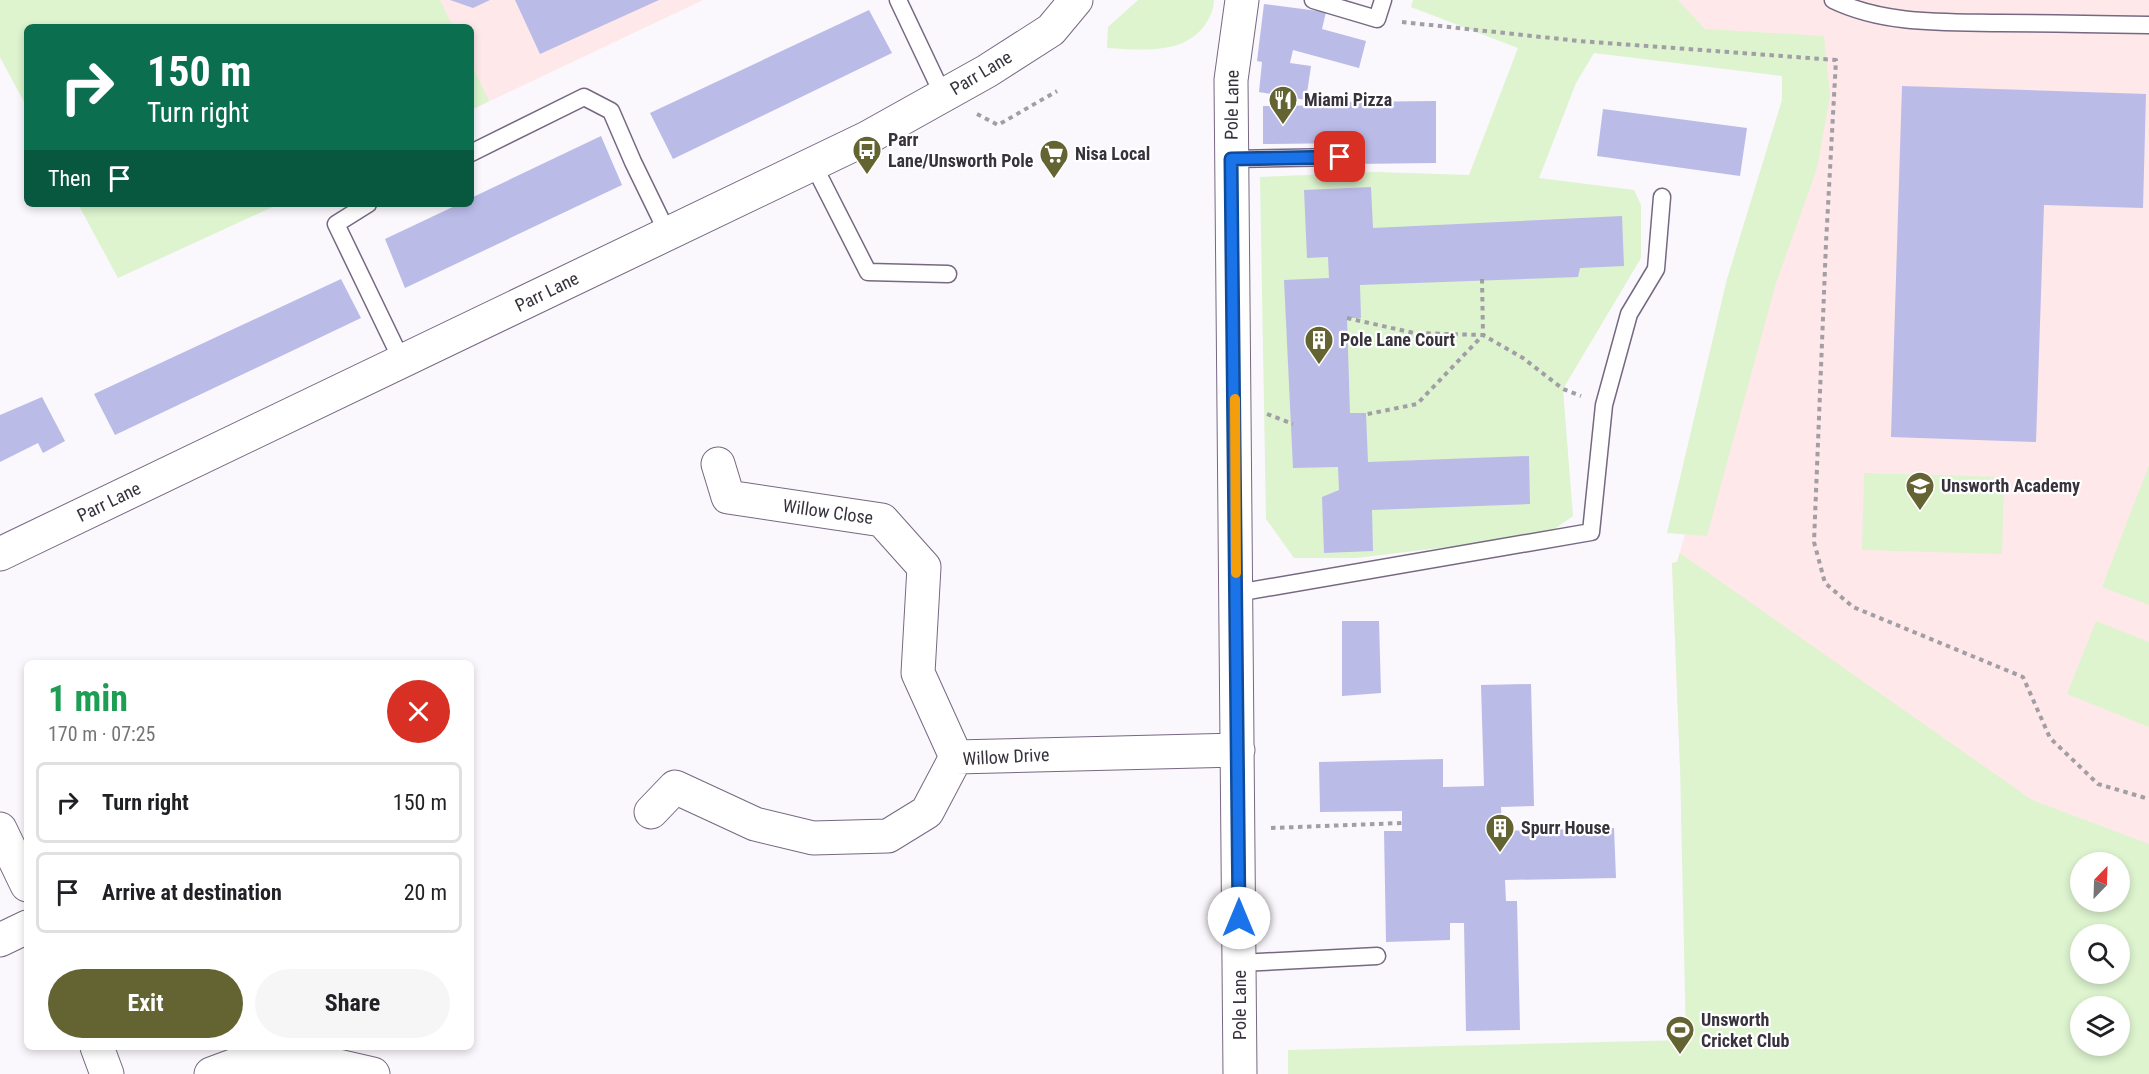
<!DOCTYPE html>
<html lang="en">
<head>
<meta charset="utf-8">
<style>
	:root { --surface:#fff; --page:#f6f6f6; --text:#202124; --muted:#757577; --line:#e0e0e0; --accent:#636431 }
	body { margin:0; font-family:"Roboto Condensed",sans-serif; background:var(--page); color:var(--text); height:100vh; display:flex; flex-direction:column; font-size:22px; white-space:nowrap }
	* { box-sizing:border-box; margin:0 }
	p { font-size:20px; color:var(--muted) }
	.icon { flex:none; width:33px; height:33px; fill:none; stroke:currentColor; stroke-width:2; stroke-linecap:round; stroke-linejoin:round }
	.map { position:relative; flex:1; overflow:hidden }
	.details { position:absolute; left:24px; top:660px; width:450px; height:390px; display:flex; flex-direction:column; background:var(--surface); border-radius:9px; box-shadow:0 3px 9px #0003 }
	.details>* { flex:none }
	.guide { position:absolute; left:24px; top:24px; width:450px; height:183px; border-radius:9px; box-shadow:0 3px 9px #0003; background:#0b6e4f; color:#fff; overflow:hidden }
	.needle { width:39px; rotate:23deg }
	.tools { position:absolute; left:2070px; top:852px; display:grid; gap:12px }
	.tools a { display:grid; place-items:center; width:60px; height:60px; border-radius:50%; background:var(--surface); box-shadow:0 3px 9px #0003; font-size:30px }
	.pin { position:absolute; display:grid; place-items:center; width:51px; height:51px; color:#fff; margin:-26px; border-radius:12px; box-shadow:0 3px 9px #0006 }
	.me { position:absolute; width:66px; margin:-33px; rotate:0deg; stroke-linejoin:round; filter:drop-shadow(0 0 4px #0008) }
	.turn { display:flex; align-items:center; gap:21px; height:126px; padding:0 24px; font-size:27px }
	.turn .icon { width:78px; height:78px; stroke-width:2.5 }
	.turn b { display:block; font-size:42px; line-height:51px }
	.then { display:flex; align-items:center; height:57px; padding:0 24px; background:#0003; gap:12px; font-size:22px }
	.round { display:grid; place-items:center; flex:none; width:63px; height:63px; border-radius:32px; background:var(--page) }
	.summary { display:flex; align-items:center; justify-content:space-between; height:102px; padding:0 24px }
	h1 { font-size:36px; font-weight:700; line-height:45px; color:#1e9e55 }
	.action { display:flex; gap:12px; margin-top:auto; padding:12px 24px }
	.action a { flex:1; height:69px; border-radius:36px; background:var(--accent); color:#fff; font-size:24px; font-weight:700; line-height:69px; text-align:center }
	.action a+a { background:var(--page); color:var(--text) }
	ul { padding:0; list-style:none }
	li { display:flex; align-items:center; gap:18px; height:81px; margin:0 12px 9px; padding:0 12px; border:3px solid var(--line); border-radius:9px }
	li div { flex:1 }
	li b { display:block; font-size:22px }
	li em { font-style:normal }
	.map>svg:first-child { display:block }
</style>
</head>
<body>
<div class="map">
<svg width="2149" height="1074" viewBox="0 0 2149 1074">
	<rect width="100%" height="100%" fill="#faf7fd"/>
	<!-- education -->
	<path fill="#fee8e9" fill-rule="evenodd" d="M0,0H703L471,110V27H27V107L0,57Z
		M1590,0H2149V1059L1869,1050L1680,766L1672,563L1677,562L1704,469L1810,38L1591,25ZM2080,862H2120V902H2080ZM2080,934H2120V974H2080ZM2080,1006H2120V1046H2080Z"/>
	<!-- green -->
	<path fill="#ddf4cf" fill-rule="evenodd" d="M0,0H440L453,27H27V107L0,57Z
		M1138,0H1214C1214,7 1212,12 1209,18C1190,56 1143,50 1107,48L1108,27Z
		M1413,0H1678L1705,29L1824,36L1830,96L1817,168L1776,283L1707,536L1667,533L1727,279L1782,100V76L1594,53L1576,83L1539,178L1634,190L1641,205V258L1563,389L1573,516L1546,535L1356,558H1294L1266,519L1260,177L1376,172L1469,175L1518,48L1411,7Z
		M471,64L489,101L471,110Z
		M78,204H279L118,278Z
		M2149,465V605L2102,587Z
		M1864,473L2004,477L2002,554L1862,550Z
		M1680,553L2032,800L2149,844V1074H1288V1050L1686,1040L1680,766L1672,563L1677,562ZM2080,862H2120V902H2080ZM2080,934H2120V974H2080ZM2080,1006H2120V1046H2080Z
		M2096,621L2149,642V727L2067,694Z"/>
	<!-- building -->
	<path fill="#bbbbe8" d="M450,0H490L473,8Z
		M515,0H659L540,54Z
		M1264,4L1326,12L1322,29L1366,41L1359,68L1293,50L1290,63L1311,66L1306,100L1259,92L1262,62L1257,61Z
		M869,10L892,53L673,159L650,113Z
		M1902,86L2146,94L2143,208L2044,205L2036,442L1891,437Z
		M1436,101V163L1352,164V143L1263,144V106L1342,105V102Z
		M1603,109L1747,128L1740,176L1597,156Z
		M601,136L622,185L405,288L385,239L459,204H471V198Z
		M1371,187L1373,228L1622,216L1624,266L1580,268L1578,277L1360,285L1361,318H1347L1350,413H1366L1368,462L1529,456L1530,504L1372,510L1373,551L1324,553L1322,497L1339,490L1338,467L1293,468L1284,280L1329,278L1328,257L1307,258L1304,190Z
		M341,279L361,318L115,435L94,394Z
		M42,397L65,441L43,453L38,443L0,462V415Z
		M1342,621H1379L1381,693L1342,696Z
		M1531,684L1534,806L1501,807L1502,831L1614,828L1616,878L1505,880L1506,901H1517L1520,1030L1466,1031L1464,923H1450V940L1386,942L1384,831H1402V811L1320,812L1319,762L1443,759V787L1484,786L1481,685Z"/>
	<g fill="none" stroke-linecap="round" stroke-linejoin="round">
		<!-- service casing -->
		<g stroke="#766881" stroke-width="19">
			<path id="service" d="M898,0L943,95
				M1313,0L1377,19L1383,0
				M1833,0C1885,25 1945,22 2001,23C2050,23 2100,24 2149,25
				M471,153L584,97L611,111L633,162L668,234
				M1231,159L1340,157
				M813,164L868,272L948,274
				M368,204L336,224L402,361
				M1237,593L1591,532L1604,405L1629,314L1656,269L1662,197
				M1240,963L1377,956"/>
		</g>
		<!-- minor casing -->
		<g stroke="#766881" stroke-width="35">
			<path id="minor" d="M718,464L728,497L882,520L924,567L918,673L956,757
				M651,812L675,787L755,824L813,838L888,836L927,812L956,757L1238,750
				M0,940L27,927
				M211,1074L238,1064L308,1059L373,1074
				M1240,1074L1231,80L1242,0"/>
		</g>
		<!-- tertiary casing -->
		<g stroke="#766881" stroke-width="35">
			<path id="tertiary" d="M0,554L867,138L987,71L1051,30L1076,0
				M0,829L27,885
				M97,1047L107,1074"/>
		</g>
		<!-- path -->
		<path stroke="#a29ea6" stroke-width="4" stroke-dasharray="4.5 4.5" stroke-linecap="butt" d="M1402,22L1579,41L1836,60L1826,243L1814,542L1825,583L1853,607L2023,677L2050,738L2098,784L2149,799
			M977,114L998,125L1057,91
			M1482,279L1483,335L1523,358L1563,389L1581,396
			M1347,318L1414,333L1483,335L1417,404L1363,415
			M1267,414L1293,424
			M1271,828L1402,823"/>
		<!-- service -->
		<use href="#service" stroke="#fff" stroke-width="16"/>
		<!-- minor -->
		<use href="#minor" stroke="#fff" stroke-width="33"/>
		<!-- tertiary -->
		<use href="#tertiary" stroke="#fff" stroke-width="33"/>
	</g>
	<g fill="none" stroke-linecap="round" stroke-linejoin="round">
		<!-- route casing -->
		<g stroke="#114b97" stroke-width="15">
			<path id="route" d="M1239,918L1231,159L1340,157"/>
		</g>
		<!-- route -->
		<use href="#route" stroke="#1a73e8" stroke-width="10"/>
		<!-- slow -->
		<path stroke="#f59e0b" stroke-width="10" d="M1235,399L1236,573"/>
	</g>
	<!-- icons -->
	<defs>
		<g id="restaurant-pin" transform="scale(1.5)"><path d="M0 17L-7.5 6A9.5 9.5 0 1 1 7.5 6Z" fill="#636431" stroke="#fff"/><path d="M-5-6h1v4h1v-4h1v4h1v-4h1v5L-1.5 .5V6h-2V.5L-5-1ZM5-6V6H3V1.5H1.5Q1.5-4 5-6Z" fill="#fff"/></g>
		<g id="bus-pin" transform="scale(1.5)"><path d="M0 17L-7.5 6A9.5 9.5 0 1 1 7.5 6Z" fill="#636431" stroke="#fff"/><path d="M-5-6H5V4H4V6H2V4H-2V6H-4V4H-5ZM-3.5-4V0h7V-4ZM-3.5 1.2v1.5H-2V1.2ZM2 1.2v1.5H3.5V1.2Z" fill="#fff"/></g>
		<g id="supermarket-pin" transform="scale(1.5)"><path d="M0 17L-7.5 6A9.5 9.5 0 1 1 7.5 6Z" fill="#636431" stroke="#fff"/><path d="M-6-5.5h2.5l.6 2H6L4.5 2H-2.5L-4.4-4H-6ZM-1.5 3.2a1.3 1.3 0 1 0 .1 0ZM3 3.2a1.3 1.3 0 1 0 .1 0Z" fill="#fff"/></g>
		<g id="building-pin" transform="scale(1.5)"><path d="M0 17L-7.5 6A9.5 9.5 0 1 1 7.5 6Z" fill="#636431" stroke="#fff"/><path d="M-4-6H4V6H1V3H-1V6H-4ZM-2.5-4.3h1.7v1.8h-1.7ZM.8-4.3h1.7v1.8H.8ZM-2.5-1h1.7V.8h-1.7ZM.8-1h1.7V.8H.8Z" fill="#fff"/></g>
		<g id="school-pin" transform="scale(1.5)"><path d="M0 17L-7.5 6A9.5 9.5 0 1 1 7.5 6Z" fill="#636431" stroke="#fff"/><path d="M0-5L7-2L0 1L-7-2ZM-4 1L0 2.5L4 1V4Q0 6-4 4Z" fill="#fff"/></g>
		<g id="stadium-pin" transform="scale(1.5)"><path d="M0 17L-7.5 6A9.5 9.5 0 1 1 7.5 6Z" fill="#636431" stroke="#fff"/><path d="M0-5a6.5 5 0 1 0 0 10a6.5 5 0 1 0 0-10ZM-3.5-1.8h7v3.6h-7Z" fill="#fff"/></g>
	</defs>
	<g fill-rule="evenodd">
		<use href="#restaurant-pin" x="1283" y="100"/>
		<use href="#bus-pin" x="867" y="150"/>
		<use href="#supermarket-pin" x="1054" y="154"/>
		<use href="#building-pin" x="1319" y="340"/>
		<use href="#school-pin" x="1920" y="486"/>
		<use href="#building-pin" x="1500" y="828"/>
		<use href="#stadium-pin" x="1680" y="1030"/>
	</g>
	<g text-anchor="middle" stroke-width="4.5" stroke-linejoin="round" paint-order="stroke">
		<!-- street labels -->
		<g font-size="18" fill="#38323d" stroke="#fff">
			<text transform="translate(981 73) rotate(-31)" y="6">Parr Lane</text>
			<text transform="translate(1232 105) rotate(-89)" y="6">Pole Lane</text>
			<text transform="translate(547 292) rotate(-26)" y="6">Parr Lane</text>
			<text transform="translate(109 502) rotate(-26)" y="6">Parr Lane</text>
			<text transform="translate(828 512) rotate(8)" y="6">Willow Close</text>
			<text transform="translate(1006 757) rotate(-3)" y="6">Willow Drive</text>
			<text transform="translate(1240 1005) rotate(-90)" y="6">Pole Lane</text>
		</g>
		<!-- poi labels -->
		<g font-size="18" font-weight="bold" fill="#38323d" stroke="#fff" text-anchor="start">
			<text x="1304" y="106">Miami Pizza</text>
			<text x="888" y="146">Parr<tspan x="888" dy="21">Lane/Unsworth Pole</tspan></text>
			<text x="1075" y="160">Nisa Local</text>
			<text x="1340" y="346">Pole Lane Court</text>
			<text x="1941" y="492">Unsworth Academy</text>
			<text x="1521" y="834">Spurr House</text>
			<text x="1701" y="1026">Unsworth<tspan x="1701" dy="21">Cricket Club</tspan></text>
		</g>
	</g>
</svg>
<div class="tools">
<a><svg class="needle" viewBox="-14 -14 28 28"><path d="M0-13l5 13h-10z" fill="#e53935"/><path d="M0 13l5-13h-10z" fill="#757577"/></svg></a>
<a><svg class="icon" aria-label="search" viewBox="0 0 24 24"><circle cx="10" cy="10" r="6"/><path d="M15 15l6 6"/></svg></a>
<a><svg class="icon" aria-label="layers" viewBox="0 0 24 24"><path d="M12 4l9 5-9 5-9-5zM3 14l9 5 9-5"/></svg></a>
</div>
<div class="pin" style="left:1340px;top:157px;background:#d93025"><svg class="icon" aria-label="arrive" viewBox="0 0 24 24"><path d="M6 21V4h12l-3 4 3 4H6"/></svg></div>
<svg class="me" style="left:1239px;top:918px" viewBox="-20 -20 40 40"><circle r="19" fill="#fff"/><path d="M0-13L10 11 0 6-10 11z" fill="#1a73e8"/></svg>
<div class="guide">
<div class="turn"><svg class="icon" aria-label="right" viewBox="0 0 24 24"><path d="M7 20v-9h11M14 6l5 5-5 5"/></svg><div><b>150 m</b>Turn right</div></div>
<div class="then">Then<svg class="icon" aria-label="arrive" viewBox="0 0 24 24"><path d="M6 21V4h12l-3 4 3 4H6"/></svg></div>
</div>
<section class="details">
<div class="summary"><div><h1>1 min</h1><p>170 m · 07:25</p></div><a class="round" style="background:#d93025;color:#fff"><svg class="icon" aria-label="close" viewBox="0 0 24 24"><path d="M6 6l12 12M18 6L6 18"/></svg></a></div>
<ul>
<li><svg class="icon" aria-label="right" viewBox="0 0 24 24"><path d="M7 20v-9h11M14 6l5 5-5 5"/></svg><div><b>Turn right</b></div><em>150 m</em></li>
<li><svg class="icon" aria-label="arrive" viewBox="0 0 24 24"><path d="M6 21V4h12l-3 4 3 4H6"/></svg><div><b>Arrive at destination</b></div><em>20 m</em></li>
</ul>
<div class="action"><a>Exit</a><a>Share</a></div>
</section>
</div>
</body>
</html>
